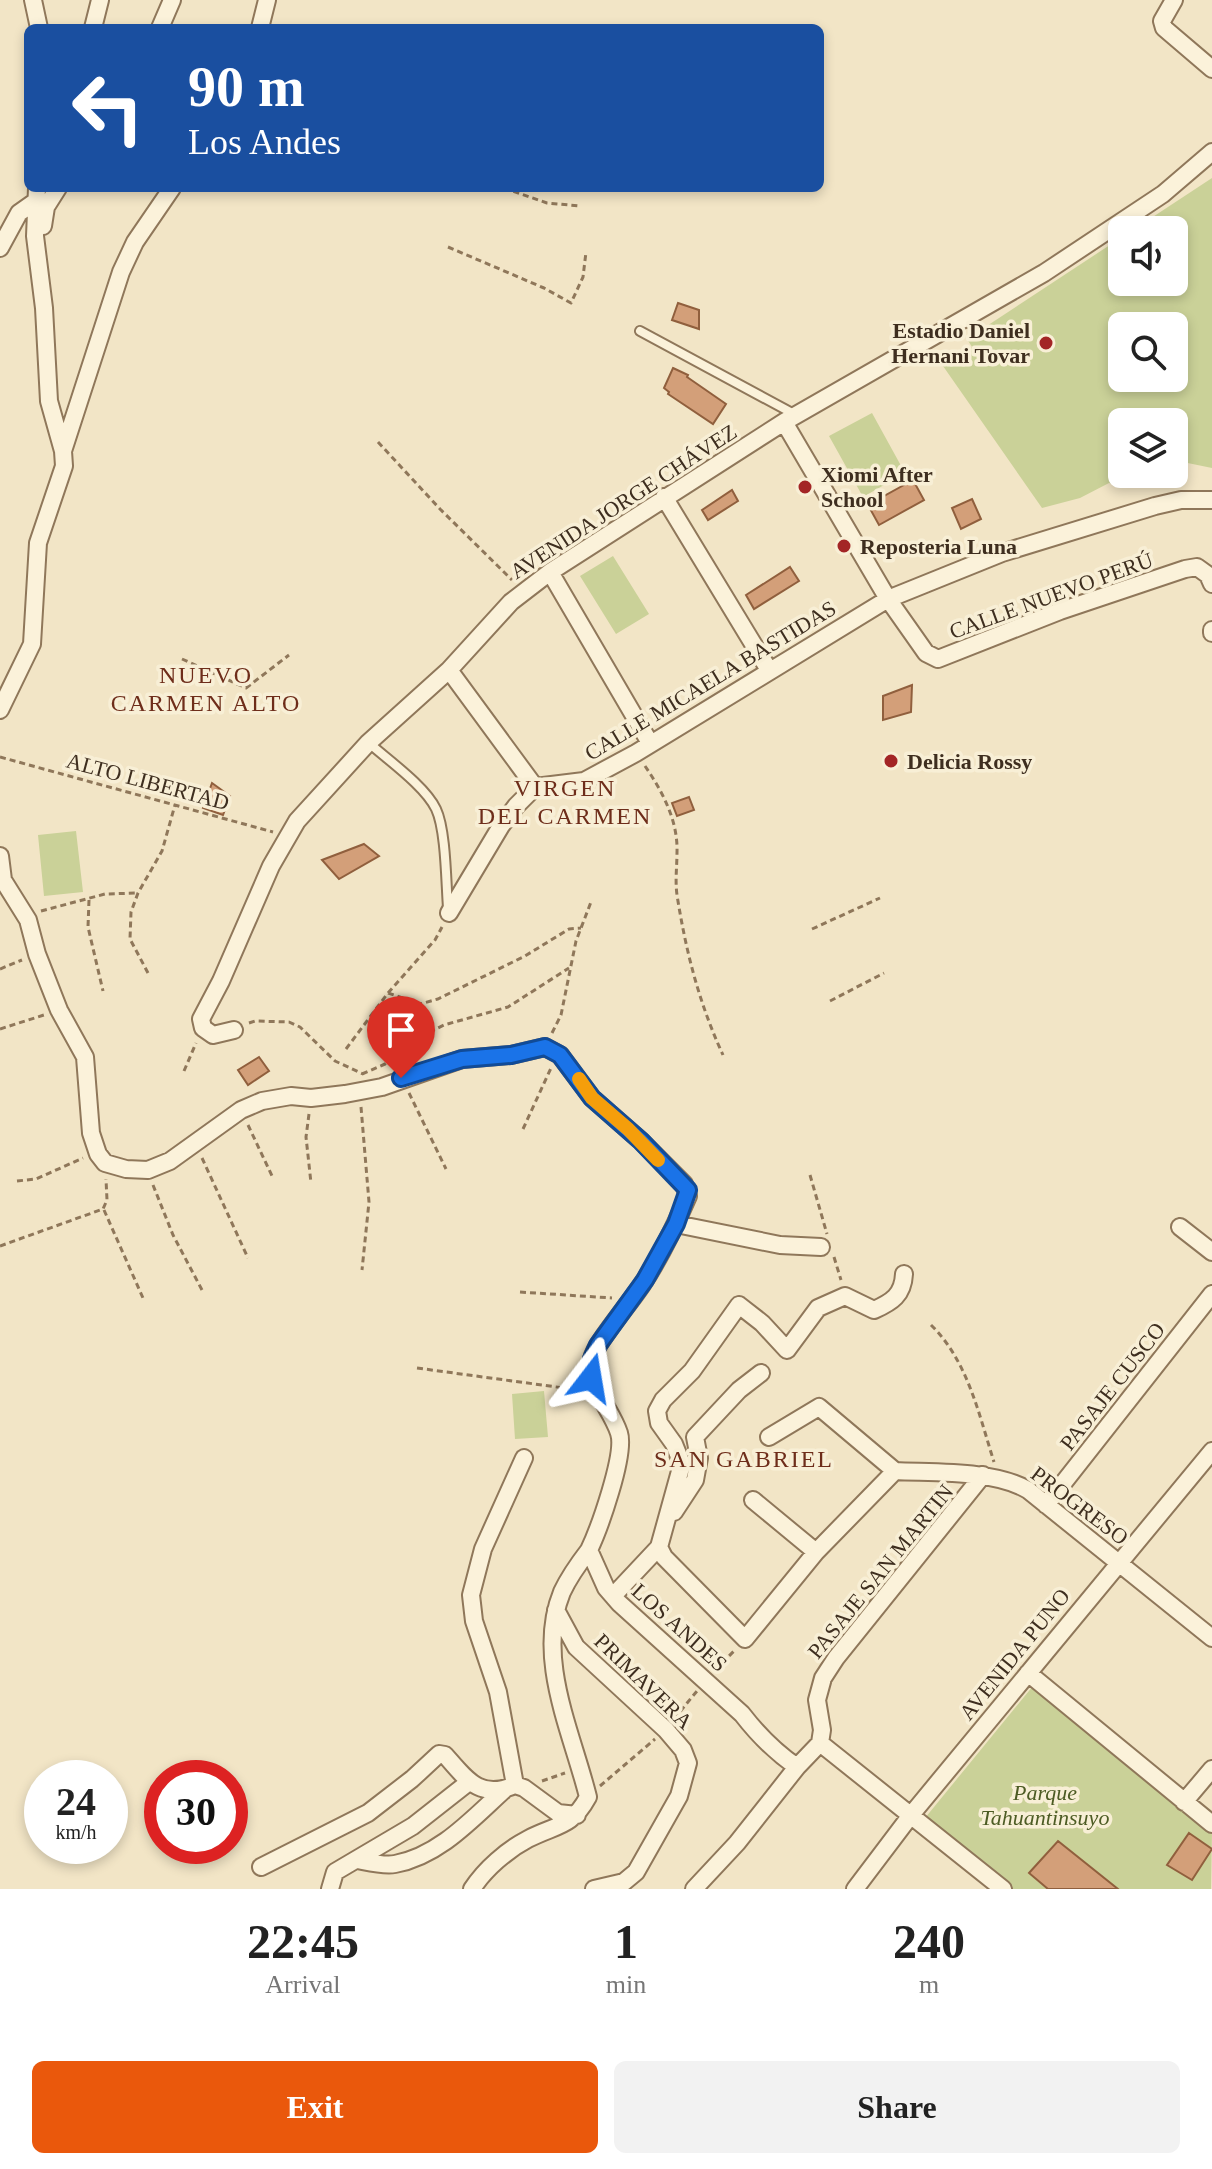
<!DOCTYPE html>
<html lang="en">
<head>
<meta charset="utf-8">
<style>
	:root { --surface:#fff; --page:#f2f2f2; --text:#222; --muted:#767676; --accent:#ea580c }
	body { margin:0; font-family:"Times New Roman",serif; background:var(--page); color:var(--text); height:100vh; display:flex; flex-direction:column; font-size:30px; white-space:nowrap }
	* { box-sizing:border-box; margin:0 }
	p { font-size:26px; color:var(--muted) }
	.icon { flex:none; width:44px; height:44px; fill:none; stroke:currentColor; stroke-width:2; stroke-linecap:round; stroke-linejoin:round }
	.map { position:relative; height:1889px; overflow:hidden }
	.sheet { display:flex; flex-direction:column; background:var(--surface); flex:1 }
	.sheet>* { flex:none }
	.banner { position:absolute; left:24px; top:24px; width:800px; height:168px; border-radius:12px; box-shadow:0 4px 12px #0003; background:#1a4fa0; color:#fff; overflow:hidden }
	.buttons { position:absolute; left:1108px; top:216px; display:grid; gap:16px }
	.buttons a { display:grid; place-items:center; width:80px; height:80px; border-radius:12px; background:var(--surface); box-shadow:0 4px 12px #0003; font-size:40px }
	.speed { position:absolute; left:24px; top:1760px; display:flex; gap:16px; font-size:40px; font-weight:700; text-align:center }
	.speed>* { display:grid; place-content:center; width:104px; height:104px; border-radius:50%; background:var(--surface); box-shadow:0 4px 12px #0003; line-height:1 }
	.speed small { font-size:20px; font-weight:400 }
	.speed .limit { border:12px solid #d22; background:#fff; color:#111 }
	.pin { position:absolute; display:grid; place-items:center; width:68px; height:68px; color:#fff; margin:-82px -34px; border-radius:50% 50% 50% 0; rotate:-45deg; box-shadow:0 0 8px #0007 }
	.pin .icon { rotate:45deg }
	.me { position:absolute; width:88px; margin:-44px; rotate:14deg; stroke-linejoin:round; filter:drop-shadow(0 0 6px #0008) }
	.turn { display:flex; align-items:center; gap:28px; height:168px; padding:0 32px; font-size:36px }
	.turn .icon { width:104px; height:104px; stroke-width:2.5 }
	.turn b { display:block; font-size:56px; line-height:68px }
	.eta { display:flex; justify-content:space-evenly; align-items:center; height:136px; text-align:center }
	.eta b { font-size:48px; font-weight:700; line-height:56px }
	.primary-button { display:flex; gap:16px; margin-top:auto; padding:16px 32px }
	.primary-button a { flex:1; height:92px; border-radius:12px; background:var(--accent); color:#fff; font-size:32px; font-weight:700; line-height:92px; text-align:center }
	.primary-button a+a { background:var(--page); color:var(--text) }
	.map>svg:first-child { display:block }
</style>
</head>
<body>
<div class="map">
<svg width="1212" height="1889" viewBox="0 0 1212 1889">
	<rect width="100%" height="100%" fill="#f2e5c6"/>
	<!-- green -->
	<path fill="#cad198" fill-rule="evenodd" d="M1212,178V468L1178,461L1174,463V422H1122V474H1154L1130,488L1109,483L1080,498L1042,508L943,366L972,347L967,339L1122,237V282H1174V230H1133ZM1174,326V378H1122V326Z
		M872,413L905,473L863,497L829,436Z
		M613,556L649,614L616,634L580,576Z
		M76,831L83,892L44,896L38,835Z
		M544,1391L548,1437L515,1439L512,1394Z
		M1033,1686L1212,1831L1211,1889H1012L925,1818Z"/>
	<!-- building -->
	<path fill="#d39f79" stroke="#905f3d" stroke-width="2" d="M678,303L699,310V329L672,320Z
		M673,368L688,375L687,377L726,404L713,424L668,394L669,392L664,388Z
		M913,480L924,500L879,525L868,505Z
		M732,490L738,501L708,520L702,510Z
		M972,499L981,519L961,529L952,508Z
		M790,567L799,581L754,609L746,595Z
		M912,685L911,712L883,720V696Z
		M212,783L230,796L223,815L203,808Z
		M689,797L694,810L677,816L672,803Z
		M364,844L379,856L339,879L322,860Z
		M259,1057L269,1071L248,1085L238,1070Z
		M1189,1833L1212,1849L1192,1880L1167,1865Z
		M1058,1841L1118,1889H1048L1029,1873Z"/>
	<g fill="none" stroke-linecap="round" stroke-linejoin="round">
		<!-- lane casing -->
		<g stroke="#8f775a" stroke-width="12">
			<path id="lane" d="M640,331L794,414
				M369,743C388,760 425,786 436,809C446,830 446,882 448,908"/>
		</g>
		<!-- street casing -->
		<g stroke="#8f775a" stroke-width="20">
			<path id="street" d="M33,0L39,28
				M1174,0L1162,21L1164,28L1212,69
				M93,28L100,0
				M160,28L172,0
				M260,28L267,0
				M43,226L46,207L58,188
				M0,248L19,213L36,201
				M784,422L888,599L926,653L938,659L1060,611L1185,569L1197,567L1208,575L1212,584
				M63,451L121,272L135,242L172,188
				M664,497L769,670
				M550,572L650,743
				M1212,630V633
				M449,670L535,787
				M0,710L32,644L38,543L64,466L63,451L49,401L44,308L35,236L37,188
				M0,856L3,880L28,920L37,954L59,1010L85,1057L91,1133L98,1154L105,1163L126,1169L148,1170L170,1161L241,1110L262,1101L291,1096L311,1098L345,1094L382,1087L462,1059L511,1055L545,1047L560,1055L592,1098L641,1141L684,1184L688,1196C675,1226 661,1256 643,1283C632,1301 595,1343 592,1359C587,1387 611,1408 619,1433C626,1454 599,1529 589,1550L606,1588L619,1603L742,1714C759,1736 775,1752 797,1767
				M449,913L501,826L516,806L535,787L584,781L636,753L888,599L1002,553L1155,506L1181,500H1212
				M234,1030L213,1035L203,1028L201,1019L221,981L271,866L297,821L368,743L449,670L511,602L550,572L784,422L1044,273L1163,194L1212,152
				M676,1224L780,1245L821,1247
				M1180,1227L1212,1252
				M769,1437L819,1407L895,1471
				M895,1471L816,1552L745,1639L664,1557L659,1547L682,1464L674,1444L659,1423L657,1411L663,1400L692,1371L739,1305L762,1323L787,1350L818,1308L845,1296L874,1310C892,1302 903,1295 904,1274
				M895,1471C935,1473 994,1470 1028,1490L1212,1638
				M753,1500L816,1552
				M1046,1505L1212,1294
				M674,1512L695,1480L699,1458L695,1437L739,1390L761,1373
				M613,1596L659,1547
				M556,1610L576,1647L666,1730L683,1750L688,1763L679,1796L636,1872L624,1882L594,1889
				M1028,1673L1212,1824
				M820,1743L1003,1889
				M515,1785L498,1692L474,1621L471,1595L483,1549L524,1458
				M1184,1802L1212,1769
				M357,1860C368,1862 383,1866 395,1864C439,1856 472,1819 504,1790
				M261,1867L368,1813L412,1779L439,1754L445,1755C467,1780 480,1800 515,1785L524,1788L558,1813L577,1815
				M330,1889L335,1872L413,1826L469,1782
				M472,1889C485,1869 507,1850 528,1839C557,1824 571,1828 588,1797C572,1732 535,1658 562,1592C569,1577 579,1563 589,1550
				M694,1889L737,1843L797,1767L820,1743L822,1730L817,1700L823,1678L836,1658L983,1475
				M855,1889L911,1815L1212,1451"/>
		</g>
		<!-- path -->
		<path stroke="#8f775a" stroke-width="3" stroke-dasharray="6 4" stroke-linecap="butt" d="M504,188L547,203L580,206
			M448,247L544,288L571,303L583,277L586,252
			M378,442L440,509L512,580
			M182,659L246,688L289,655
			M0,757L273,832
			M645,766C662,791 678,820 677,852C677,867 675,880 677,895C686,952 699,1003 723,1055
			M89,900L88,927L103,991
			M41,911L105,894L138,893
			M812,929L880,898
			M0,969L22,960
			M148,973L130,939L131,912L138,893L162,851L175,805
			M388,993L420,1004L438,999L525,956L569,929L581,928
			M830,1001L884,973
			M249,1023L255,1021L289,1022L300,1027L335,1061L363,1074
			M0,1029L44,1015
			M552,1033L561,1015L576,941L591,902
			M346,1049L388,993L435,940L442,927
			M184,1071L196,1043
			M362,1074L385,1064L413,1040L444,1025L508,1007L569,968
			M409,1093L446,1169
			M361,1107L369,1202L362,1270
			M309,1114L306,1137L311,1183
			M248,1125L273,1178
			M523,1129L551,1068
			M202,1158L248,1258
			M810,1175L827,1234
			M17,1181L36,1179L83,1158
			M153,1185L173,1235L202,1290
			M104,1210L143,1298
			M0,1246L103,1209L107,1200L106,1179
			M834,1257L841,1280
			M520,1292L612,1298
			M931,1325C968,1361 979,1415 994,1462
			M417,1368L564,1388L579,1383
			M715,1670L735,1650
			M674,1719L697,1691
			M542,1781L565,1773
			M600,1786L655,1739"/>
		<!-- lane -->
		<use href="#lane" stroke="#fbf2da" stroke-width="8"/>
		<!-- street -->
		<use href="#street" stroke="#fbf2da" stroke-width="16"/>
	</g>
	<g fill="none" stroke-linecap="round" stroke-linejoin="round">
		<!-- route casing -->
		<g stroke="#114b97" stroke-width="20">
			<path id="route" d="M401,1078L462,1059L511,1055L545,1047L560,1055L592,1098L641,1141L688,1190L676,1224L645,1280L598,1345L592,1359L591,1378"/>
		</g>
		<!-- route -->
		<use href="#route" stroke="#1a73e8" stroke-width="14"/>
		<!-- slow -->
		<path stroke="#f59e0b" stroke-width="14" d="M579,1079L592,1098L628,1129L658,1160"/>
	</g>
	<!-- markers -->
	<g fill="#a32525" stroke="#f8efd6" stroke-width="3">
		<circle cx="1046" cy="343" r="8"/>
		<circle cx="805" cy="487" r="8"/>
		<circle cx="844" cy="546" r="8"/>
		<circle cx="891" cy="761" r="8"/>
	</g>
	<g text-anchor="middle" stroke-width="7" stroke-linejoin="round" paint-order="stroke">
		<!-- poi labels -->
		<g font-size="22" font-weight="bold" fill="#3e2e1f" stroke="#f8efd6" text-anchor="start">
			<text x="1030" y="338" text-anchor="end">Estadio Daniel<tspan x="1030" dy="25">Hernani Tovar</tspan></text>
			<text x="821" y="482">Xiomi After<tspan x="821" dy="25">School</tspan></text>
			<text x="860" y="554">Reposteria Luna</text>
			<text x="907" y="769">Delicia Rossy</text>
		</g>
		<!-- street labels -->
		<g font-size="22" fill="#3e2e1f" stroke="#f8efd6">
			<text transform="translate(623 501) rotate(-33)" y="8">AVENIDA JORGE CHÁVEZ</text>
			<text transform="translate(1051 595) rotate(-20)" y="8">CALLE NUEVO PERÚ</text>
			<text transform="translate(710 680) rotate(-31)" y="8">CALLE MICAELA BASTIDAS</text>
			<text transform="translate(148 781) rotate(15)" y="8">ALTO LIBERTAD</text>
			<text transform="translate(1112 1386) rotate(-52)" y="8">PASAJE CUSCO</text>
			<text transform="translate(1080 1505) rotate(37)" y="8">PROGRESO</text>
			<text transform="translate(880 1571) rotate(-51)" y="8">PASAJE SAN MARTIN</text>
			<text transform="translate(680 1627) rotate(42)" y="8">LOS ANDES</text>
			<text transform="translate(1014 1654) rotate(-51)" y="8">AVENIDA PUNO</text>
			<text transform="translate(644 1681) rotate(44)" y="8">PRIMAVERA</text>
		</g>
		<!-- park labels -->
		<g font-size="22" font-style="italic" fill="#4d5c24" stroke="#f8efd6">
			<text x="1045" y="1800">Parque<tspan x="1045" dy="25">Tahuantinsuyo</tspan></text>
		</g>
		<!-- neighbourhood labels -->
		<g font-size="24" letter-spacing="2" fill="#6e2d1a" stroke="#f8efd6">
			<text x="206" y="683">NUEVO<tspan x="206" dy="28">CARMEN ALTO</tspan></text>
			<text x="565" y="796">VIRGEN<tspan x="565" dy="28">DEL CARMEN</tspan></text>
			<text x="744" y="1467">SAN GABRIEL</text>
		</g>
	</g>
</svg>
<div class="buttons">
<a><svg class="icon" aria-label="sound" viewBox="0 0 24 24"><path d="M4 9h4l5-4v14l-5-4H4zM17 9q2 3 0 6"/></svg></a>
<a><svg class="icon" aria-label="search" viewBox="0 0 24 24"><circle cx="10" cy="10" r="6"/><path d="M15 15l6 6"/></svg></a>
<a><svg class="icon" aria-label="layers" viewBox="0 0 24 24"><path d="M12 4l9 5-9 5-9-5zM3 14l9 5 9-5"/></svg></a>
</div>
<div class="speed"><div>24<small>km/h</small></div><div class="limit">30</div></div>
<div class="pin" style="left:401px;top:1078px;background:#d93025"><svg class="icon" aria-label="arrive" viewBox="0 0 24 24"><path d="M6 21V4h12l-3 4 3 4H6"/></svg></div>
<svg class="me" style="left:591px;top:1378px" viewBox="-20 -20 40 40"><path d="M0-17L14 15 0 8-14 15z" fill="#1a73e8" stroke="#fff" stroke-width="4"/></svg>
<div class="banner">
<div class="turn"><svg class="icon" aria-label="left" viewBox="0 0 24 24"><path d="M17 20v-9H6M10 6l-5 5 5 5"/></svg><div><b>90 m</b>Los Andes</div></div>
</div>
</div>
<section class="sheet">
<div class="eta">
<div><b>22:45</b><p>Arrival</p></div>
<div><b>1</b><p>min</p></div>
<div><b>240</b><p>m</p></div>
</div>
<div class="primary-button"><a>Exit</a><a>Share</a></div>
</section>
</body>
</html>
